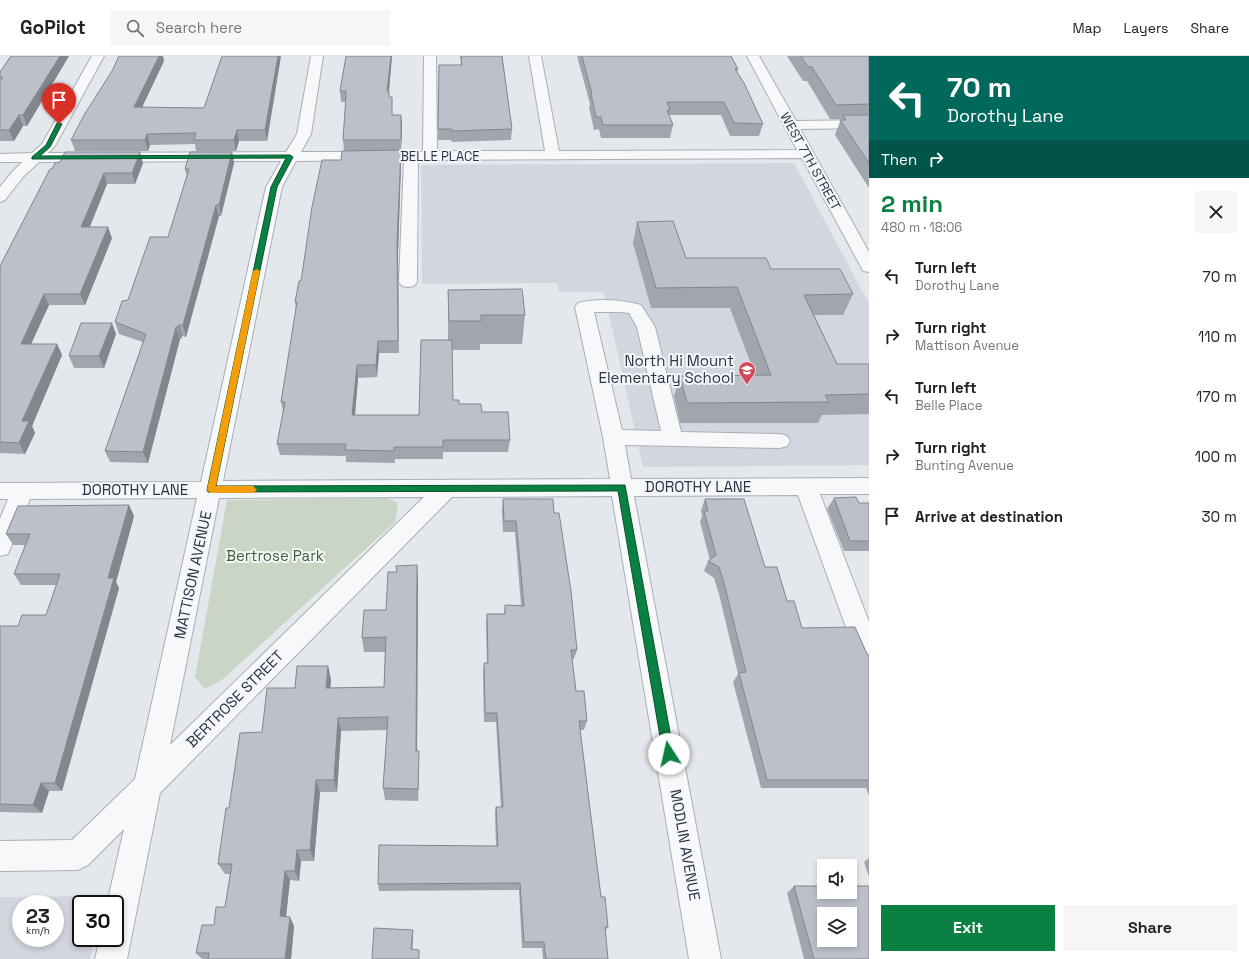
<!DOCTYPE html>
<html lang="en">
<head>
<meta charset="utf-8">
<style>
	:root { --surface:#fff; --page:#f6f6f6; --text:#222; --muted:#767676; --line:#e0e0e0; --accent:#0b8043 }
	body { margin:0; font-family:"Space Grotesk",sans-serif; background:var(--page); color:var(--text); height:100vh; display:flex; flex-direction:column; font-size:15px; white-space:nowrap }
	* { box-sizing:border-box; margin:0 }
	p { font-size:13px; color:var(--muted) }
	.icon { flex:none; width:22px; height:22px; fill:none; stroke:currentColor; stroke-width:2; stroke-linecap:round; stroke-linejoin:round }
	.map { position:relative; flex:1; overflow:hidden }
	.side { display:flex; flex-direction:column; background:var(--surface); width:380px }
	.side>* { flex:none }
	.guide { background:#00695c; color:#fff; overflow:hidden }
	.buttons { position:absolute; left:817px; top:803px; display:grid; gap:8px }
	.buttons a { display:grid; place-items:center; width:40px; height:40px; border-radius:0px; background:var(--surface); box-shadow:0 2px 6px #0003; font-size:20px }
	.speed { position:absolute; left:12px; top:839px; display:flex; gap:8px; font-size:20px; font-weight:700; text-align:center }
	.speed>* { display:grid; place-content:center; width:52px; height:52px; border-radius:50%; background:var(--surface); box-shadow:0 2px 6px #0003; line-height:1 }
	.speed small { font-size:10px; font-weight:400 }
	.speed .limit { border:2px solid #111; border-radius:6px; background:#fff; color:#111 }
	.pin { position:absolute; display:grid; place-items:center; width:34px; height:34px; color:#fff; margin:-41px -17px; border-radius:50% 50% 50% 0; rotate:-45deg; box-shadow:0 0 4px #0007 }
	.pin .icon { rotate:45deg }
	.me { position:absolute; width:44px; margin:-22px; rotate:350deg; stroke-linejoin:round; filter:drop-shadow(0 0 3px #0008) }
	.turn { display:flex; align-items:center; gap:14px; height:84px; padding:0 12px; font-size:18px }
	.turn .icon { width:52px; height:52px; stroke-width:2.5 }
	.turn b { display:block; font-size:28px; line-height:34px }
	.then { display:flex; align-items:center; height:38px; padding:0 12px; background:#0003; gap:8px; font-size:15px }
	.round { display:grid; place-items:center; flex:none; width:42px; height:42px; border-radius:0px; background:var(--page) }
	.headline { display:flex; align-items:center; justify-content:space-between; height:68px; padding:0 12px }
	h1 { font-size:24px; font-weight:800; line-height:30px; color:var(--accent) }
	.action { display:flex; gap:8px; margin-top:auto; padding:8px 12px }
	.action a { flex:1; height:46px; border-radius:0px; background:var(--accent); color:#fff; font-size:16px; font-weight:800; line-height:46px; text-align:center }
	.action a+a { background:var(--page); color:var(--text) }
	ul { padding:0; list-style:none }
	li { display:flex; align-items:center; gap:12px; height:60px; padding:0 12px }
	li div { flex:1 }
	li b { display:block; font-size:15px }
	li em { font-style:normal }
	header { display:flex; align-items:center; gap:24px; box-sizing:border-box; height:56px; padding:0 20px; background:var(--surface); border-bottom:1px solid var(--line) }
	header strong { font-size:19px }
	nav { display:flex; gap:22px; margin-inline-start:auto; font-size:14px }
	.search { width:280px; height:36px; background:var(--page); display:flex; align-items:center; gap:10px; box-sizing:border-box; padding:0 14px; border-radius:0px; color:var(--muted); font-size:15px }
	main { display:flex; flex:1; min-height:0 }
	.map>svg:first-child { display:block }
</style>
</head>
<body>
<header>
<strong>GoPilot</strong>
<div class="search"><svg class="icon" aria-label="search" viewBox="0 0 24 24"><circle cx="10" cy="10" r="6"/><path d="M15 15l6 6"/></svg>Search here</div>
<nav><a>Map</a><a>Layers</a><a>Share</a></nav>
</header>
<main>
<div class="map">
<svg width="869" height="903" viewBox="0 0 869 903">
	<rect width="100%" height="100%" fill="#e4e7ec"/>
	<!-- built -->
	<path fill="#d2d6de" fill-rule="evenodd" d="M794,107L869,248V409L643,411L604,236H559L557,227L422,228L421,109Z
		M103,840L101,848H81V882H94L90,903H0V841ZM21,848H55V882H21Z"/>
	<!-- green -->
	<path fill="#c9d6c5" d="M387,442L398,447L395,466L223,623L205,633L195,621L227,444Z"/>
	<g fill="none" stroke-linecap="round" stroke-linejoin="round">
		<!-- minor casing -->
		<g stroke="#a9aeb7" stroke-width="2">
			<path id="minor" d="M92,0H104L55,90L48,97L286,96L297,78L311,0H323L311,78L301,96H423L424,0H436L437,95H545L529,0H541L559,95L797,94L747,0H759L796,65L869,64V72L800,73L869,196V216L863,215L861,211L802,102L418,104L417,226L414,230L408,231L402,230L399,226L404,104L296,105L282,131L223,425L610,423L603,381L575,251L578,247C598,242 621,244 641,249L655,271L681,376L780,378L787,380L790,385L787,390L780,392L625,389L631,423L869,422V438H820L869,566V610L860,607L856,599L798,439L634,440L721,903H689L612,440L452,441L160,737L127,903H95L100,882H115V848H107L124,773L88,809L78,814L0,815V785L72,784L135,723L197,442L30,443L8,498L0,500V463L8,443H0V427L201,426L266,131L281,105L39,106L23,121L5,144L0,146V131L13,115L22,106H0V98L32,97L42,88ZM594,256H620L629,257L637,271L661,375L622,374ZM424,441L170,689L219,442Z"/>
		</g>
		<!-- minor -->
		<use href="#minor" fill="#f7f8fa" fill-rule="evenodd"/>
	</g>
	<!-- wall -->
	<path fill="#a1a5ae" d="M11,0H69L27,70H23L14,85H0V16Z
		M346,0H392L389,35V41L392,51V59H401L402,69L401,94V106L398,198L399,297H379L377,321L358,322L355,359H419L448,284V234L525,259L522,288H480V294H452L453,344L459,348L482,356L510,384L508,396H443V403H395V407L346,406V400L280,399L277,388L283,355L281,346L296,253L295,246L344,94L343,84L346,46H341L340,35Z
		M460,0H502L512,73L511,84L452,86L451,84H438L439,9H461Z
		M577,0H731L738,13L737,16L763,68L759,80H730L721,59H669V60L673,69L670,82H601L599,73L594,74L589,51L590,48Z
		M787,0H869V132L835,79L841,63H830L807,25H803Z
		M164,5L142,51L204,52L280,5L267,85H239L236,95H196L195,88L150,89L148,95H75L71,84Z
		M232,96L234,107L221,160H219L186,281L182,280L181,283H180L148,407L110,406L105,395L143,286L119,278L115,266L168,181L187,120L185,113Z
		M143,107L135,128H107L90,171L112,182L85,249H49L31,288H57L62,299L32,370L35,377L25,398L0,397V210L50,113Z
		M637,166L686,202L771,213L853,238L843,259H814L837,308H869V358L822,359L818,367H680L674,340L680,320L755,319L730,252H651L633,187Z
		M116,278L104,312H74L69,300Z
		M834,442L859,447H869V495H844L827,453Z
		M503,443L554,457L577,594L574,603H572L576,635L587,665L584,674H580L601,841L608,871L605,875L608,903H543L542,892H522L519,834L379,835L378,828L496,790L495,758L496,751H501L496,666H484L483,617L484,607H487L486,568L487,558H504L505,549H521L515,476H503L502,454Z
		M705,443L765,511L787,545L802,572L869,599V740L866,732H761L733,626L738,618L719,538L714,522L704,515L708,505L710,504L700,466L702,460L701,454Z
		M129,449L134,460L116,526L119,532L62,735H49L42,757L0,756V570H18L46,559L56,529H21L14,518L25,489H13L6,478Z
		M418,524L417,695H419V708L418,745L385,744L383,732L387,674L341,675L337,736H320L314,805H301L299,825L290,824L286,861L294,870L291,903H202L196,897L225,851L230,818H225L218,808L229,752L262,676L295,632L328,610L331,624L330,632L384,631L385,596H364L362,582L386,554Z
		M869,802V821L864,806Z
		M794,830L869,903H804L787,837Z"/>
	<!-- shaded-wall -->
	<path fill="#83868d" d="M60,0H69L27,70L23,59Z
		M159,0H163L164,5L137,62L134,51Z
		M278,0H281L267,85L265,74Z
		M391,0H392L388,46L387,35Z
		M19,59L23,70L14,85L9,74Z
		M401,59L402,69L401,94Z
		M237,74L239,85L236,95L234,84Z
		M147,78L150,89L148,95L145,84Z
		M401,94V106L398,198L399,297L397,186Z
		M140,96L143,107L135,128L132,117Z
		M232,96L234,107L221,160L219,149Z
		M104,117L107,128L85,182L81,171Z
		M216,149L219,160L186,281L183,269Z
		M108,171L112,182L85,249L80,238Z
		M44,238L49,249L26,299L21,288Z
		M112,267L116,278L104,312L99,300Z
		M179,269L182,280L181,283L178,271Z
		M176,271L180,283L148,407L143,396Z
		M378,285L379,297L377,321L376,309Z
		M57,288L62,299L32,370L35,377L25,398L19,387L22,365Z
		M357,309L358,322L354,371L352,359Z
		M129,449L134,460L116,526L119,532L62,735L55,727L108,522Z
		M417,509L418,524L417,708L416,695Z
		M328,610L331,624L329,646L326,632Z
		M338,662L341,675L337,736L334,724Z
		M419,695V708L418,745V733Z
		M316,724L320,736L314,805L310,794Z
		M41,727L49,735L42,757L33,749Z
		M297,794L301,805L299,825L295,815Z
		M285,815L290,824L285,869L280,860Z
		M290,861L294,870L291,903H285Z
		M413,874V880L412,899L411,893Z"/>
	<!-- building -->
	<path fill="#bbc0ca" stroke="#83868d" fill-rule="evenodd" d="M11,0H60L23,59H19L9,74H0V25L3,21H0V16Z
		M119,0H159L134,51L204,52L222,0H278L265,74H237L234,84H194L196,77L147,78L145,84H71L84,59L112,15Z
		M346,0H391L387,35H389V41H392V59H401V84H343L346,40V35H340Z
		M461,0H502L512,73L452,75V73H438L439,9H462Z
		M582,0H731L738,13H735L744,27L763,68L734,67L724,46H667L670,54H667L673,69H603L601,61H596L591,38H592Z
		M801,0H869V48L836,49L812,11H808Z
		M843,59H869V107L840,64H846Z
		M401,94L397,186L398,285H378L376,309H357L352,359H419L421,284H452L453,344H459V348H481L482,356H508L510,384H443V391H394V395L345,394L346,388H277L285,346H281L297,246H295L299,225H301L312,151L322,104H341L342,95Z
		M65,96H140L132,117H104L81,171H108L80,238H44L21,288H57L22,365H29L19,387L0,386V210L50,113H52L55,107L60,106Z
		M190,96H232L219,149H216L183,269H179L178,271H176L143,396L105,395L146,278L115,266L122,245L128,244L150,181H168L189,113H185Z
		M673,165L686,202H766L771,213H840L853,238L804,239L837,308H869V338L825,339L829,346L687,347L680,320L771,319L737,231L656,232L637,166Z
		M522,233L525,259H481V265H449L448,234Z
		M81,267H112L99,300H69Z
		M856,441L859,447H869V485H850L834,442Z
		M503,443H553L554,457H559L571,535L577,594H571L576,635H584L587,665H579L601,841H605L608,871H605L608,903H546L544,886H524L520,827L378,828L379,789L498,790L496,751H503L497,657H485L484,607H488L487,558H505V549L524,550L516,465H504Z
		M705,443H744L765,511H777L787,545H794L802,572L855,571L867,598L869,599V724H767L739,617L746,616L724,527L719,511L708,505L716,499L704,455H708Z
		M129,449L108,522H114L55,727H41L33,749L0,748V570H18L22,559H46L60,518H14L30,478H6L18,450Z
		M417,509L416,695H419L418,733L383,732L388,661L338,662L334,724H316L310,794H297L295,815H285L280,860L290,861L285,903H208L209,897H196L202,869H214L216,851H225L232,808H218L226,752H229L240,677L262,676L267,632H295L297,610H328L326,632L384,631L386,581L362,582L364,554H386L388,516H397L396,510Z
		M794,830H824V836H850V830H869V903H814ZM824,858H850V884H824Z
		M374,872L413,874L411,893L419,894V903H372Z"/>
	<!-- route -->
	<path fill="#0b8043" stroke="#07532c" d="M57,67L62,68L50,91L40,100L290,99L293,101L277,131L216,430L625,429L674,698L673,702L669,704L665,702L663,698L618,435L208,436L207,434L271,131L286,102L32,103V101L46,89Z"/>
	<!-- slow -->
	<path fill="#f59e0b" d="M257,213L260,215L216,430H253L257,434L253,437H211L207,434L253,215Z"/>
	<!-- icons -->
	<defs>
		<g id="school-pin" transform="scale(0.9)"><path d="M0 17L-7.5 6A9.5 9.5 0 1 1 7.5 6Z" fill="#d1495b" stroke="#f4f6f9"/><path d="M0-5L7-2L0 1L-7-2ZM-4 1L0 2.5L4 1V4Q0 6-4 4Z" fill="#fff"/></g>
	</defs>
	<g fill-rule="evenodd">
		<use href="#school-pin" x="747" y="314"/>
	</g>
	<g text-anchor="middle" stroke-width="4" stroke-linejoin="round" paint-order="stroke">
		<!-- far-street labels -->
		<g font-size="13" fill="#2b3445" stroke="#f4f6f9">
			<text x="440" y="105">BELLE PLACE</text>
			<text transform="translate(811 105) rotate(61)" y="5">WEST 7TH STREET</text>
		</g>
		<!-- poi labels -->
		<g font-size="15" fill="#2b3445" stroke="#f4f6f9" text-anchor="end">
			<text x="734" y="310">North Hi Mount<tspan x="734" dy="17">Elementary School</tspan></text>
		</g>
		<!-- street labels -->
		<g font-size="15" fill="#2b3445" stroke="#f4f6f9">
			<text x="698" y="436">DOROTHY LANE</text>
			<text x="135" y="439">DOROTHY LANE</text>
			<text transform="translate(193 519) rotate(-78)" y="5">MATTISON AVENUE</text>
			<text transform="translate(235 643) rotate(-45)" y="5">BERTROSE STREET</text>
			<text transform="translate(685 789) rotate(80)" y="5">MODLIN AVENUE</text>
		</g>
		<!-- park labels -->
		<g font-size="15" fill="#3f6138" stroke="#f4f6f9">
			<text x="275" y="505">Bertrose Park</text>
		</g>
	</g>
</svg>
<div class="buttons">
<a><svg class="icon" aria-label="sound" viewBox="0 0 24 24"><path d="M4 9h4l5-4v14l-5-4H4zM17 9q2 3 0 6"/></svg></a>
<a><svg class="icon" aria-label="layers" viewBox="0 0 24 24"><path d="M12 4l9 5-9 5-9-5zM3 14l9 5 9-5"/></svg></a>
</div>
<div class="speed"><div>23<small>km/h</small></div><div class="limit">30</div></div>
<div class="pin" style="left:59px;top:68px;background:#d93025"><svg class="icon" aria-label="arrive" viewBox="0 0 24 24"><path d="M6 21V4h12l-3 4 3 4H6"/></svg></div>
<svg class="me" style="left:669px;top:698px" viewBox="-20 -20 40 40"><circle r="19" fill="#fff"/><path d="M0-13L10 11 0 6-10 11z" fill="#0b8043"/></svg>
</div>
<section class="side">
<div class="guide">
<div class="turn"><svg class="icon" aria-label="left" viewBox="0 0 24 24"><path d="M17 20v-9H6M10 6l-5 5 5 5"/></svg><div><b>70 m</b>Dorothy Lane</div></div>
<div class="then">Then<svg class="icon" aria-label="right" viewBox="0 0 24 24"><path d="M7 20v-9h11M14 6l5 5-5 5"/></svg></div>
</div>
<div class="headline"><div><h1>2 min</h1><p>480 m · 18:06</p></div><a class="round"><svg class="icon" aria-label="close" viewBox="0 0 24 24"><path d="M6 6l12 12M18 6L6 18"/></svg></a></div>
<ul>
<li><svg class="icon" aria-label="left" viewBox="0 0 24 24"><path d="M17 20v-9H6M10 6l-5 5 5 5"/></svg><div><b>Turn left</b><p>Dorothy Lane</p></div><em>70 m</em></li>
<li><svg class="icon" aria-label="right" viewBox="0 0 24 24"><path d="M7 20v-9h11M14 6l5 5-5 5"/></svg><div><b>Turn right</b><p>Mattison Avenue</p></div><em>110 m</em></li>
<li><svg class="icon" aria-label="left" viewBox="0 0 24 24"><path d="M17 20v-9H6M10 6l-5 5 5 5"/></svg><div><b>Turn left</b><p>Belle Place</p></div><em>170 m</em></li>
<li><svg class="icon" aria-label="right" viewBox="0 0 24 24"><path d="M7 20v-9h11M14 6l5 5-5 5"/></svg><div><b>Turn right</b><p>Bunting Avenue</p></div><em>100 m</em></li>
<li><svg class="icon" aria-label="arrive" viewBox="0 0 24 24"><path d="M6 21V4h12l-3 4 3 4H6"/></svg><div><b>Arrive at destination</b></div><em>30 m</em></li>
</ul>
<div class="action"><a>Exit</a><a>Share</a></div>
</section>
</main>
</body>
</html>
